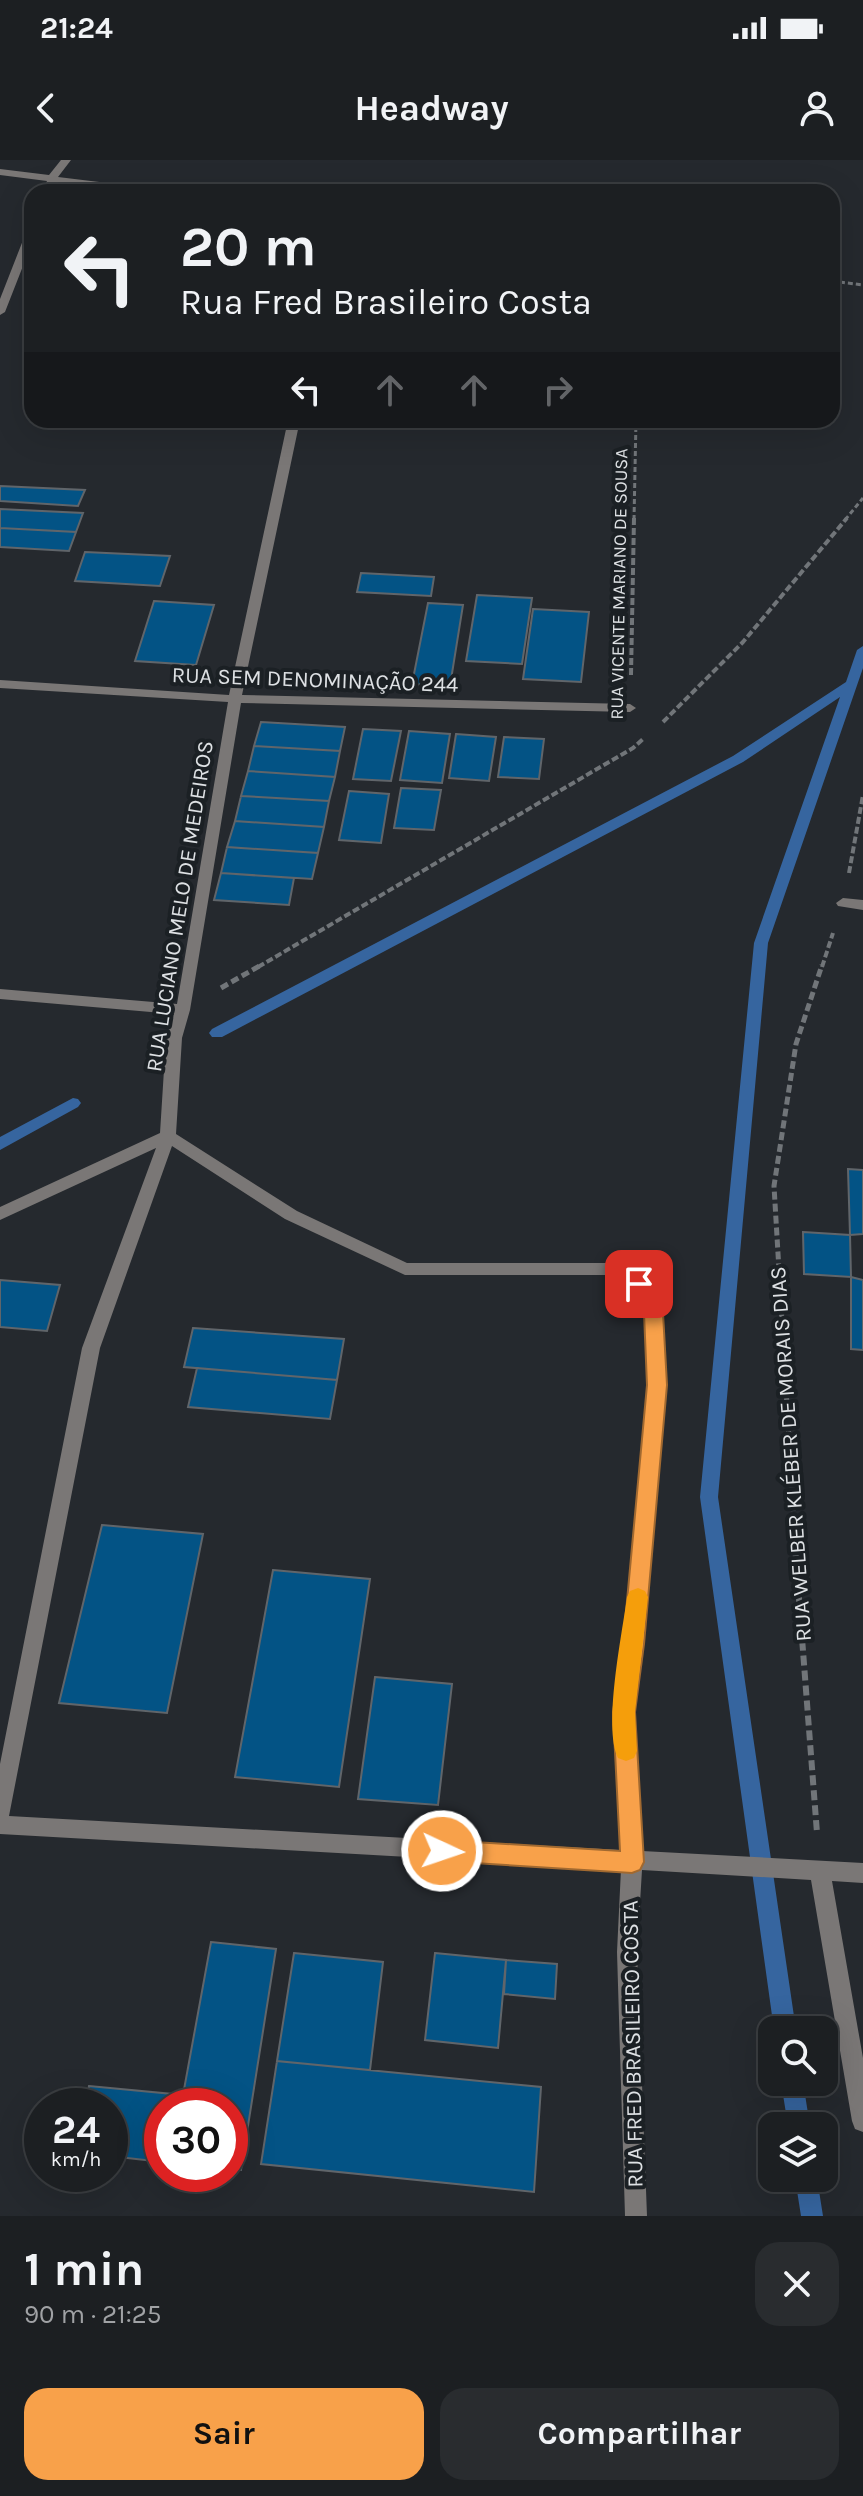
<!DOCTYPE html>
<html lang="pt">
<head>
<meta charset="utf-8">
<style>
	:root { --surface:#1c1f22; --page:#292c2f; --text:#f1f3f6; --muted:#a0a2a5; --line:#3a3d40; --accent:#f8a14a }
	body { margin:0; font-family:Karla,sans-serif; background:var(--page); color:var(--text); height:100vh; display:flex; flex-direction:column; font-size:30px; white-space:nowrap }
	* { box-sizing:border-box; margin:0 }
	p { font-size:26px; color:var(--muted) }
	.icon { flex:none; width:44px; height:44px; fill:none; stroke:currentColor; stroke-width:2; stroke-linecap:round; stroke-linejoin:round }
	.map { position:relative; height:2056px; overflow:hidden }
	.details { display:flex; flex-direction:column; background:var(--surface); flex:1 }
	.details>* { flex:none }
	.banner { position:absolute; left:24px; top:24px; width:816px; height:244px; border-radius:24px; box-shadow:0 8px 32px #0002,0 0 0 2px var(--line); background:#1c1f22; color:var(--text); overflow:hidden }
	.fabs { position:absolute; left:758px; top:1856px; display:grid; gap:16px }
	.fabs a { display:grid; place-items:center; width:80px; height:80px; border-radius:16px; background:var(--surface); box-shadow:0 8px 32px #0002,0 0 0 2px var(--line); font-size:40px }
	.speed { position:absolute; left:24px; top:1928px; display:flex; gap:16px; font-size:40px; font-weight:700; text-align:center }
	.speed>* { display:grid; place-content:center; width:104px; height:104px; border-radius:50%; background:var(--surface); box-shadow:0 8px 32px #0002,0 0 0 2px var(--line); line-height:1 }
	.speed small { font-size:20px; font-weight:400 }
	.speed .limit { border:12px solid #d22; background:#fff; color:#111 }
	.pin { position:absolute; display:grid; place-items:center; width:68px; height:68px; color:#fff; margin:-34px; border-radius:16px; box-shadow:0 4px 12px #0006 }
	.me { position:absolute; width:88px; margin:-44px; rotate:93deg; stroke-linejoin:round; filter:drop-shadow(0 0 6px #0008) }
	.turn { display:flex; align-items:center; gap:28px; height:168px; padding:0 24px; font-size:36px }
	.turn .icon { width:104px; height:104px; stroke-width:2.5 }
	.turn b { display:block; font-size:56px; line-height:68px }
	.lanes { display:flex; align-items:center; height:76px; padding:0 24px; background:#0003; justify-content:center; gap:40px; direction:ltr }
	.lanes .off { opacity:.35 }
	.round { display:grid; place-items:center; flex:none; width:84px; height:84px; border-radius:24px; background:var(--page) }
	.head { display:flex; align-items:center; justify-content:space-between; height:136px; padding:0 24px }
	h1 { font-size:48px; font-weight:700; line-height:60px }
	.action { display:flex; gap:16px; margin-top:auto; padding:16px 24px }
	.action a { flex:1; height:92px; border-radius:24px; background:var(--accent); color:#111; font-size:32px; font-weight:700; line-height:92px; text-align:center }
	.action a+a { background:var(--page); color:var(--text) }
	.status { display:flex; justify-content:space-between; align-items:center; height:56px; padding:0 40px; background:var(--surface); direction:ltr }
	.status svg { height:22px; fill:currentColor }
	header { display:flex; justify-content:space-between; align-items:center; height:104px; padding:0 24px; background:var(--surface); font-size:36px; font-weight:700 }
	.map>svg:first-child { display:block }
</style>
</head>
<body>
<div class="status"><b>21:24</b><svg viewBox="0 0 49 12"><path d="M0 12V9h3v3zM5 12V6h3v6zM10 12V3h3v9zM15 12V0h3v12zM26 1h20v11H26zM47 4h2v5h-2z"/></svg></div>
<header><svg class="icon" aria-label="back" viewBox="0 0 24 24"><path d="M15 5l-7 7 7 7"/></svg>Headway<svg class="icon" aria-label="person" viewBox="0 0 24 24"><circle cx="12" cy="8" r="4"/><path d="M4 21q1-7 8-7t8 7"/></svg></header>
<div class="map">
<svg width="863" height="2056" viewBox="0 0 863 2056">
	<rect width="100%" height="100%" fill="#25292e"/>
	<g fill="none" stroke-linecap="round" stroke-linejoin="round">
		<!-- stream -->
		<path fill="#36659f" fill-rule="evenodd" d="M863,486V508L768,783L718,1337L796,1870H774L700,1337L754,783L840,537L743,602L222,877H212L209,873L212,869L733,596L846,522L857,490Z
			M73,938L78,939L81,943L78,947L0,990V977Z
			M781,1922H803L810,1966H788Z
			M795,2018H817L823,2056H801Z"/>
	</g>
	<!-- building -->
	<path fill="#035385" stroke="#60656a" stroke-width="2" d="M0,326L85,330L78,346L0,341Z
		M0,349L83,353L76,372L0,368Z
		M0,368L76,372L69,391L0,387Z
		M85,392L170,396L160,426L75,421Z
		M361,413L434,417L431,436L357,432Z
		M477,435L532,438L522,504L466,501Z
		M154,441L214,445L196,505L135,501Z
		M428,443L463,445L450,526L412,524Z
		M533,449L589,452L581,522L523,519Z
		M261,562L345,567L340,591L254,586Z
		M363,569L401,571L391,621L353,619Z
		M409,571L450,574L442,623L400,620Z
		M456,574L496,577L489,621L449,618Z
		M504,577L544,579L539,619L498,617Z
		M254,586L340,591L335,617L248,611Z
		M248,611L335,617L329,641L241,636Z
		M401,628L441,630L434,670L394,668Z
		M349,631L389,634L381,683L339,680Z
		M241,636L329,641L324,667L235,661Z
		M235,661L324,667L318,693L227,687Z
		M227,687L318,693L312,719L221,713Z
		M221,713L294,718L289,745L214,740Z
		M848,1009L863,1010V1074L850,1075Z
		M803,1072L850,1075L851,1117L804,1114Z
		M851,1117L863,1120V1190L851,1189Z
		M0,1120L60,1125L47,1171L0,1167Z
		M193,1168L344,1179L337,1220L184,1207Z
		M197,1208L337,1220L330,1259L188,1247Z
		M102,1365L203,1374L167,1553L59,1543Z
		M273,1410L370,1419L339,1627L235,1617Z
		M375,1517L452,1524L438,1645L358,1639Z
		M211,1782L276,1789L241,2010L230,2009V1946H181Z
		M294,1793L383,1802L370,1910L277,1901Z
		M435,1793L506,1800L498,1888L425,1880Z
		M506,1800L557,1804L555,1839L504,1834Z
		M277,1901L541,1927L534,2032L261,2004Z
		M89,1926L183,1935L181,1946H162V2002L110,1996V1946H85Z"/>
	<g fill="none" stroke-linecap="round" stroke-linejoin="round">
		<!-- path-far3 -->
		<path stroke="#717579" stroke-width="3" stroke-dasharray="5 3" stroke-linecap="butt" d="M832,121L863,125
			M634,360L636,260
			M845,360L863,338"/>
		<!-- path-far2 -->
		<path stroke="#717579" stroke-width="4" stroke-dasharray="7 3" stroke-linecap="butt" d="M631,515L634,358
			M663,562L743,482L847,358
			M849,713L863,635
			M258,807L633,588L643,579
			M822,807L833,773"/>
		<!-- path-far1 -->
		<path stroke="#717579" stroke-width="5" stroke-dasharray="8 4" stroke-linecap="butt" d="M221,828L261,805
			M794,1363L774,1026L796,884L822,805"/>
		<!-- path -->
		<path stroke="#717579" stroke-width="6" stroke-dasharray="10 5" stroke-linecap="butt" d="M793,1361L817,1673"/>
		<!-- street -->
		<path fill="#7a7776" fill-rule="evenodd" d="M61,0H71L58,17L157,29L162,32H134L56,22L52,32H42L47,21L0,15V9L49,15Z
			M32,67V83L5,152L0,155V139L27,70Z
			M288,260H300L242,535L630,544L636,548L630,552L241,543L190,850L182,878L176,974L297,1051L407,1103H618L645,1120L662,1153L666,1225L642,1484L634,1552L642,1691L863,1703V1723L832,1721L863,1898V1972L855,1969L852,1961L811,1720L642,1710L637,1792L647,2056H625L617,1792L621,1709L0,1674V1604L82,1188L156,988L0,1060V1047L160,973L166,878L174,854L0,839V829L177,844L228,542L0,528V520L229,535ZM172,986L285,1059L405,1115H615L633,1128L646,1153L648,1225L624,1484L614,1552L621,1690L9,1656L100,1188Z
			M843,738L863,740V750L838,746L836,743Z"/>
	</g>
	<!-- route -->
	<path fill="#f8a14a" stroke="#a16930" stroke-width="2" d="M639,1116L646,1119L663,1153L667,1225L644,1484L635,1552L644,1702L640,1710L632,1713L442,1701L434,1698L431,1691L434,1683L442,1680L620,1691L613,1552L623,1484L647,1225L644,1153L630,1124Z"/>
	<!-- slow -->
	<path fill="#f59e0b" d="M638,1428L645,1431L648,1437L635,1552L637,1591L634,1598L626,1601L618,1598C603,1566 622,1475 627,1437L630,1431Z"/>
	<g text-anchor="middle" stroke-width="8" stroke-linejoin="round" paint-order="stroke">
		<!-- far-street labels -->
		<g font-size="18" fill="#dee1e4" stroke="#1b2024">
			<text transform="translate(619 424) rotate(-89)" y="6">RUA VICENTE MARIANO DE SOUSA</text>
		</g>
		<!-- street labels -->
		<g font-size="22" fill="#dee1e4" stroke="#1b2024">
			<text transform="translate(315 519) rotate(2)" y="8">RUA SEM DENOMINAÇÃO 244</text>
			<text transform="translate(179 746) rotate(-81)" y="8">RUA LUCIANO MELO DE MEDEIROS</text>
			<text transform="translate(790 1294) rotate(-94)" y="8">RUA WELBER KLÉBER DE MORAIS DIAS</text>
			<text transform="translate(632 1884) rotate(-91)" y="8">RUA FRED BRASILEIRO COSTA</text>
		</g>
	</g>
</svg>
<div class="fabs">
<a><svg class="icon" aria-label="search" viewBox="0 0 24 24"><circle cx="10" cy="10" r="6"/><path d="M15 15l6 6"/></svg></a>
<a><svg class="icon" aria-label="layers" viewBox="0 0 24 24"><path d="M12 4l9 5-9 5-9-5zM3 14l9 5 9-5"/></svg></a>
</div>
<div class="speed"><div>24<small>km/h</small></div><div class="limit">30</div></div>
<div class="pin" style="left:639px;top:1124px;background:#d93025"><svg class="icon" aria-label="arrive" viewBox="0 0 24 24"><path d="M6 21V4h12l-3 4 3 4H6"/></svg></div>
<svg class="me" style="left:442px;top:1691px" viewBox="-20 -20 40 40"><circle r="17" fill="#f8a14a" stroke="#fff" stroke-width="3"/><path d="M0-11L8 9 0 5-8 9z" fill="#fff"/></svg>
<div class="banner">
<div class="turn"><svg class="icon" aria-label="left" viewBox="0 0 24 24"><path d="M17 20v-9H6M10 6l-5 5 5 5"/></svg><div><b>20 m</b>Rua Fred Brasileiro Costa</div></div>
<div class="lanes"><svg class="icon" aria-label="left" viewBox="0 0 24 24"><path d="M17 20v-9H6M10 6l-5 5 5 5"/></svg><svg class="icon off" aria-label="ahead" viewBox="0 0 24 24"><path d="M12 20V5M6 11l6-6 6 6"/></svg><svg class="icon off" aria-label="ahead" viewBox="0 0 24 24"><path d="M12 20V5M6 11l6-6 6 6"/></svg><svg class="icon off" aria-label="right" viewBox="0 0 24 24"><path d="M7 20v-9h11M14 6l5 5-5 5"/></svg></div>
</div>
</div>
<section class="details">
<div class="head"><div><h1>1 min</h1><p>90 m · 21:25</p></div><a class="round"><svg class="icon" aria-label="close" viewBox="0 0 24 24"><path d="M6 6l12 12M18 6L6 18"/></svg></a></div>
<div class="action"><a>Sair</a><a>Compartilhar</a></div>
</section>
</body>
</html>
